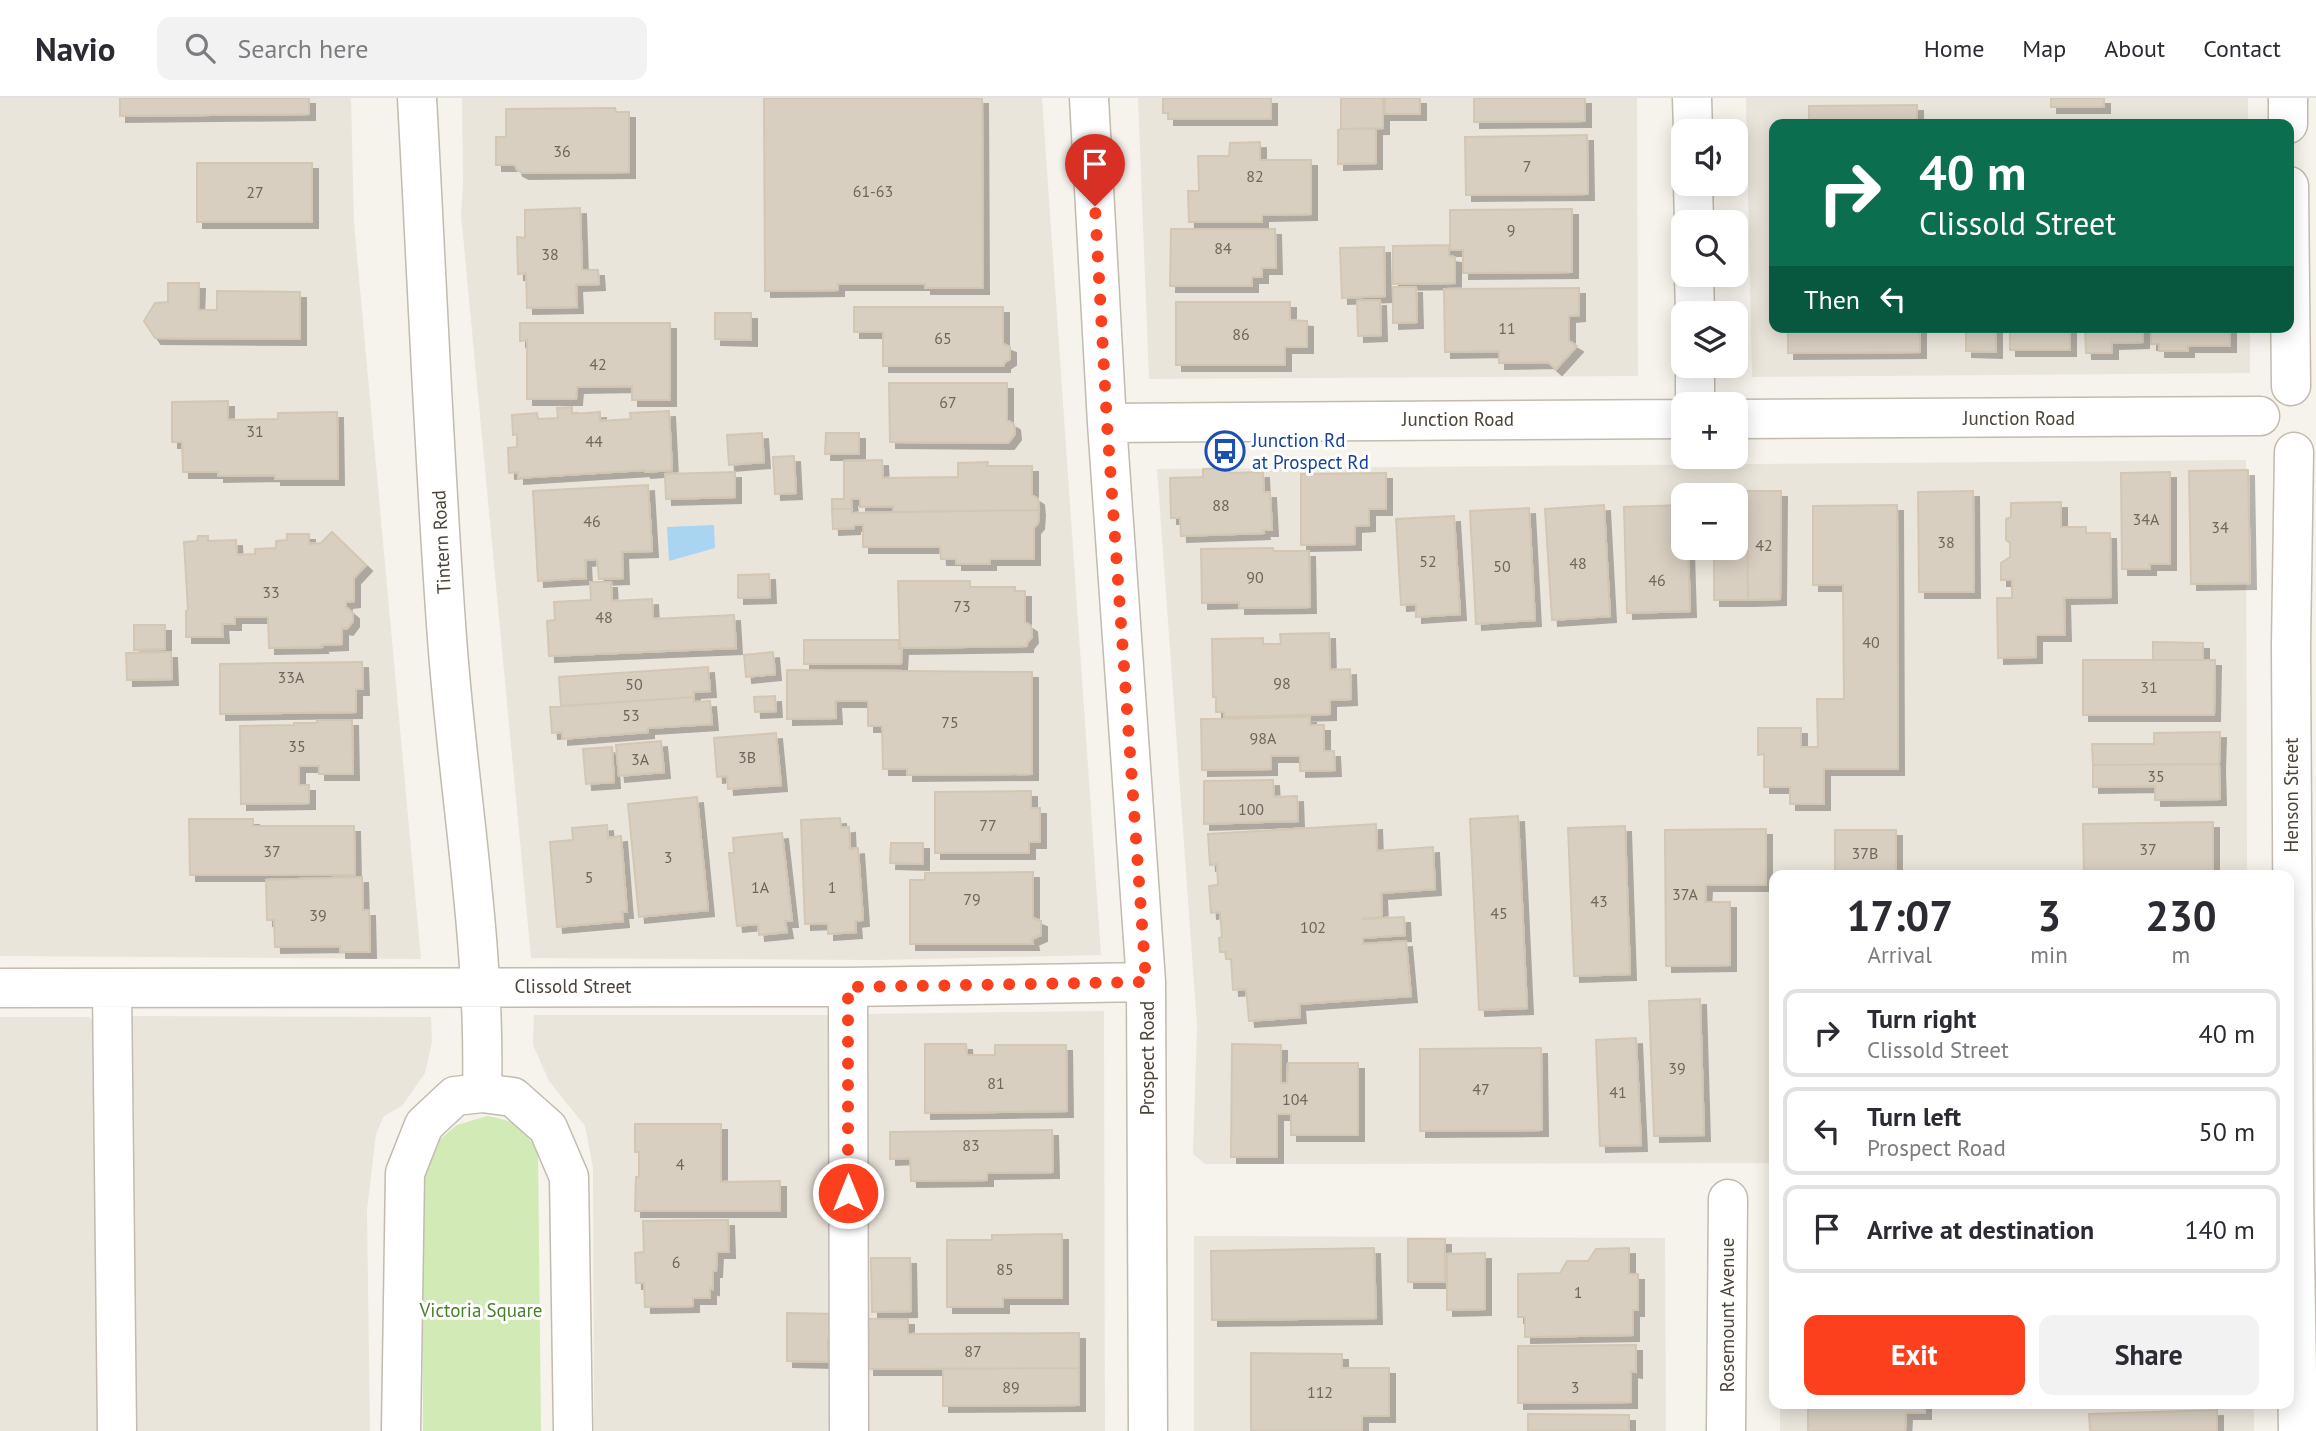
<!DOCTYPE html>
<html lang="en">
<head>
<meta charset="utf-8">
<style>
	:root { --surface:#fff; --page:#f2f2f3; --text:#2b2b33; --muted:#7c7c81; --line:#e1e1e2; --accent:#fc3f1d }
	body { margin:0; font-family:"PT Sans",sans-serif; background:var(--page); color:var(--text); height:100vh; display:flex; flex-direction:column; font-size:26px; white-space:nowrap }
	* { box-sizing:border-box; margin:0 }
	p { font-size:23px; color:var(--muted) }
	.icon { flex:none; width:38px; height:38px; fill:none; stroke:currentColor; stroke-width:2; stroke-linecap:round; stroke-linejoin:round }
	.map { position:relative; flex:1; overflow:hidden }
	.details { position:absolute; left:1769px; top:772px; width:525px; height:539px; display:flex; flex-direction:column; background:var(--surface); border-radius:14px; box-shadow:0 4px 18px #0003 }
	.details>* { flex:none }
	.hud { position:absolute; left:1769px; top:21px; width:525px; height:214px; border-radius:14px; box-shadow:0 4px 18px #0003; background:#0b6e4f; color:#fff; overflow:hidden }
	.controls { position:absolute; left:1671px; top:21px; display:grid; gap:14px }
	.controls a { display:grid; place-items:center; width:77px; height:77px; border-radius:14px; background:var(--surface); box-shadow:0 4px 18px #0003; font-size:35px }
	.pin { position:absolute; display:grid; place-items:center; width:60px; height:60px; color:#fff; margin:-72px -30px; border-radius:50% 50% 50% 0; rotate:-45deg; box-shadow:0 0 7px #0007 }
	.pin .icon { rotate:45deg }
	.me { position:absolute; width:77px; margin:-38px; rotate:0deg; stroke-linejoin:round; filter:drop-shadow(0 0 5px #0008) }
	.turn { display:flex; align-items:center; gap:24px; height:147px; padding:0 35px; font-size:32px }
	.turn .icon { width:91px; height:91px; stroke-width:2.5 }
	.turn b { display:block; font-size:49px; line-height:60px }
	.then { display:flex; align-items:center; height:66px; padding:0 35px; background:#0003; gap:14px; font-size:26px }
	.eta { display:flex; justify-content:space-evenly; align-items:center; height:119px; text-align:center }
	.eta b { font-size:42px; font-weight:700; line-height:49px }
	.action { display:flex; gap:14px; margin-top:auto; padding:14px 35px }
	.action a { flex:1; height:80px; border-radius:14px; background:var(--accent); color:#fff; font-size:28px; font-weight:700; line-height:80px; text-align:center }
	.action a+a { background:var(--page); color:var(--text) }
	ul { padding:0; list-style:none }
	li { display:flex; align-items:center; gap:21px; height:88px; margin:0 14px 10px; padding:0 21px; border:4px solid var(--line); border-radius:14px }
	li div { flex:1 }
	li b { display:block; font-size:26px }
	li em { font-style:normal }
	header { display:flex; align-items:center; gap:42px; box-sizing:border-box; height:98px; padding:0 35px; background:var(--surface); border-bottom:2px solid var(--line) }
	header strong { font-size:33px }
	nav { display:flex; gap:38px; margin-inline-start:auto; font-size:24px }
	.search { width:490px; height:63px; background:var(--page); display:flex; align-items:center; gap:18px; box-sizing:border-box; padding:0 24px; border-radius:14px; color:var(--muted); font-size:26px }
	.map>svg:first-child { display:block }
</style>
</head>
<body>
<header>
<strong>Navio</strong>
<div class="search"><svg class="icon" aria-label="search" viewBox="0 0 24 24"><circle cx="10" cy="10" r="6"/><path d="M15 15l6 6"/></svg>Search here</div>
<nav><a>Home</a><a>Map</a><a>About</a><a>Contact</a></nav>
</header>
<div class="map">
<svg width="2316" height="1333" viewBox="0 0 2316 1333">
	<defs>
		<filter id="shadow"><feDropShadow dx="6" dy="6" stdDeviation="0" flood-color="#0004"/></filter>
	</defs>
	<rect width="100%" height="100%" fill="#f6f3ec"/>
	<!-- residential -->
	<path fill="#eae5da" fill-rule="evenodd" d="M0,0H351L354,125L421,861L0,858Z
		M462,0H1042L1101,857L877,862L531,860L461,116L463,87Z
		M1138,0H1637L1638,278L1149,281Z
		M1746,0H2248V26H1774V229H2250V275L1752,279Z
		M2246,362L2247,777H1774V1065L1205,1066L1193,1056L1197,927L1157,371ZM1684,397H1736V450H1684Z
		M1104,913L1105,1333H861L859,916Z
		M534,917H836L834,1333H594L593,1070L585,1028L549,983L533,947Z
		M127,918L431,919L432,944L425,975L402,1008L384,1018L376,1036L367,1112L370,1333H126Z
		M0,919H89L101,930L104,1333H0Z
		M1194,1138L1665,1140L1666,1333H1194Z
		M1780,1306H2254V1333H1780Z"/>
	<!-- green -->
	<path fill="#d2eab5" d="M487,1018C518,1023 520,1029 538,1053L541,1333H423L422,1091L432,1048L457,1027Z"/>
	<!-- water -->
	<path fill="#a9d4f2" d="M714,427L715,450L669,463L667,429Z"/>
	<!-- building -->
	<path fill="#d8cfc1" stroke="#d3c7b4" stroke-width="2" filter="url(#shadow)" d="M120,0H309V16L120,18Z
		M764,0H982L983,190H925V186H838V192L765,193Z
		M1163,0H1271V21H1168V15H1163Z
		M1341,0H1383V30L1341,31Z
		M1385,0H1420V16H1385Z
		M1474,0H1585V23L1474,24Z
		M2051,0H2104V9H2051Z
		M1917,7V26H1809V8Z
		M615,10L616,14H629V74L523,75L517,72L515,67H496V39H506V11Z
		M1341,31H1376V65L1338,66V32Z
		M1587,37L1588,96L1466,97L1465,39Z
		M1260,44V62H1311V116L1262,117V124H1189L1188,93H1199L1198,58H1229L1230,45Z
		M197,65H312V124H197Z
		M580,110L582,172H598L599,186L576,187L577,209L527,210L526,175L518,176L517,139L525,140V112Z
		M1572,111V174L1463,175V152H1450V112Z
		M1171,131H1275L1276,170H1262V179H1252V188H1170Z
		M1449,147V158L1455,159V185L1393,186V148Z
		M1384,149L1385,198L1342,200L1340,150Z
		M168,185H199L198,212H217V193L300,194V241L155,240L144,223L155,205L168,204Z
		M1393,189H1416L1417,224L1393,225Z
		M1579,190V217L1569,218V243L1577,248L1556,271L1548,264L1499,265V253L1445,254L1444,191Z
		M1380,202L1381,237L1358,238L1357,203Z
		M1176,204H1290V222L1307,223V249H1285V267H1176Z
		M854,209H1003V246L1010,249V261L1004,265V268H883V234H854Z
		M715,215H751V242L715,241Z
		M520,225H670V302H632V288L577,289L576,301H527V242L520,243Z
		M1788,229H1920V254L1788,255Z
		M1966,229H1996V254L1966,253Z
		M2010,229H2070V252H2010Z
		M2085,229H2143V244L2112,245V255H2086Z
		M2151,229H2230V248H2188V253H2159V246H2151Z
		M889,285H1007V322L1014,326L1015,336L1008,345L890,344Z
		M228,303V322L278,321V315L337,314L338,381H275V377L218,378V374H183L182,344H172V304Z
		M572,309V316L600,314V323L631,321L630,315L669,313L672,372L645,374V372L518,380V374L509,375L508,350L517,349V336L513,337L512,317L537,315L538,321L558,320L557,310Z
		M762,335L764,364L729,367L727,337Z
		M826,335H859V356H825Z
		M794,358L796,395L775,396L773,359Z
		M882,362L883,380L958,379V365L988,364L987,368H1032V397L1038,401L1039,412L893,414V408L860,409V401H851L852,411H832V401H844V363Z
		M1229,370L1230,375L1263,374L1264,394H1270L1272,432H1263L1264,435L1181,438L1180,420H1171L1170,380L1203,379V371Z
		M2248,372L2250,485L2191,486L2189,373Z
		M735,374V399L666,401L665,376Z
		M2170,374V466H2150V471H2122L2121,375Z
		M1386,375V411H1369V427L1355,428V446L1301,447V376Z
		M648,387L652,453L622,454L623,480L599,481L597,461L585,462L586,480L538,483L533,393Z
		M1713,393H1747L1748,502H1714V450H1736V397H1713Z
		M1747,393H1781L1780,501L1748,502Z
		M1973,393L1974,494H1919L1918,394Z
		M2061,404V429H2086V435H2110L2111,499L2064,500L2065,537H2036V559L1998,560L1997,500H2012V482H2001V465L2010,459V445L2006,442V421L2011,419V405Z
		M1604,407L1610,518L1552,522L1545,411Z
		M1684,407V450H1688L1690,513L1627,515L1624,409Z
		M1897,407L1898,671H1824V706H1790V689H1764V656L1758,657V630H1801V649H1818L1817,601H1844L1843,487H1813V408Z
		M1529,410L1535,522L1476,526L1470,413Z
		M832,411H852V415L1039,412L1038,425L1034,430V461H990V466H956V461H941L940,449H863V427H854V430L833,431Z
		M1454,418L1460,516L1416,519V506L1401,507L1396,421Z
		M332,434L366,467L354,480V503L346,504V509L353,515V523L347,531L342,530V546L321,547L322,549L269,550L268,519H235V526H222L223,539H186V513L188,512L184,444L197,443L198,438H208V443L236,442L237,457L255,456V451L276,450V443L287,442V436H309V446L321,445Z
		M1273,450L1274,453H1309L1310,509L1239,510V504L1202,505L1201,451Z
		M769,476L770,499L738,500V477Z
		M898,483H970V489H1015V493H1025V524L1031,528L1032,539L1027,545V548L900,550Z
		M590,484H611L612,503L652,501L653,521L734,517L736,550L549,558L547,523L555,522L554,504L591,502Z
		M134,527H165V551L134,552Z
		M1329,535L1330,572L1350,571L1351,601L1330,602V616L1224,619V614H1216V599H1213L1212,541L1263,540V546H1281L1280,536Z
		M804,542H899V551L902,550L901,566H804Z
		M2153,544L2203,545V562H2153Z
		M171,554L172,581L127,582L126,555Z
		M773,554L775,576L746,579L744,557Z
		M2083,562H2215L2214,617H2083Z
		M362,564L363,591H356V614L220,616V566Z
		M708,569L710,593L694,594V599L561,608L559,579Z
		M787,572L1032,574V676L907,677V671H883L882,628H868V603H835L836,620L787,621Z
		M775,598L776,613L755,614L754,599Z
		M694,599V604L710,603L712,626L648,630V634L562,641V634L552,635L550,609Z
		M1310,619V627H1324V653H1334L1335,672L1300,673V658H1271V671L1202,672L1201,621Z
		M317,622H352L353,676H319V668H299V687H309V705L241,706L240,628L294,627V625H317Z
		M2220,634L2219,666L2093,667L2092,646H2154V635Z
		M776,635L781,687L728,691L727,678L717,679L714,640Z
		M661,643L664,674L619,678L616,647Z
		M612,649L614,684L586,686L583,651Z
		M2219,666L2220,701L2155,702V688L2093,689V667Z
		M1273,682L1274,699L1297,698L1298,723L1204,726V683Z
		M1031,693V710H1040V744H1029V755H935V694Z
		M697,699L708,812L639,819L628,706Z
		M1518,718L1527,910L1479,912L1470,721Z
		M840,720L841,730L849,729L850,751L858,750L863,822L855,823L856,834L828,836V825L805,826L801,722Z
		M189,721H253V728H354L355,777H190Z
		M2213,724V777H2084L2083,726Z
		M1376,726L1377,753L1433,749L1435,791L1381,795L1382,819L1362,821L1404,819L1405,837L1363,840V846L1406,843L1411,898L1299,906L1300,919L1249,923L1246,891L1233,892L1231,861H1226V854H1220L1219,840L1222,839L1220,814L1211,815L1209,788L1218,787L1217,766L1210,767L1208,736Z
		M607,727L608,740L621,738L627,814H622L623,823L557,829L550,744L573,742L572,730Z
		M1625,728L1630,876L1574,878L1568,730Z
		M1766,731V787H1706L1705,804H1730V867L1666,868L1665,732Z
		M1835,732H1896V777H1835Z
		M782,735L792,823H785L787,834L759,837L758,826L737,828L729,755H734L733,740Z
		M891,745H923V766L890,765Z
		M1033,774V820L1041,823V837L1032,841L1033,846H910V782H925V775Z
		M362,779L363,812H369L370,854H340V848L275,849L274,822H267L266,782Z
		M1700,901L1704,1037L1654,1038L1649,903Z
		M1771,930H1774V1020Z
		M1636,940L1641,1047L1600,1048L1596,942Z
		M925,946H966L967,957H995V947H1066L1067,1013L925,1015Z
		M1232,946L1281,947V985H1287L1288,965H1358V1037H1291V1016H1277V1059H1231Z
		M1541,950L1542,1032L1420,1033V951Z
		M635,1026H721V1084L780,1083V1113H635L636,1079H639V1054H635Z
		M1052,1032L1053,1074L987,1075V1082L911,1083L910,1060L890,1061V1034Z
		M728,1122L729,1154H717L716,1173H713V1191L710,1190V1200H693V1208L645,1209L644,1185H636L635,1155L644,1154L643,1123Z
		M1062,1136V1200H1003V1209H947V1142H992V1137Z
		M1408,1141H1445V1184H1408Z
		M1374,1150L1376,1220L1212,1222L1211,1153Z
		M1629,1150V1176H1638V1212H1633V1237L1525,1239V1219H1518V1176L1560,1175L1567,1163H1588L1596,1151Z
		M1485,1155V1211L1447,1212V1156Z
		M871,1160H910L911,1213L872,1214Z
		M787,1215L836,1216V1241H828V1264L787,1263Z
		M868,1221H908V1236L1079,1235V1270L868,1271Z
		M1636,1247V1274L1631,1273V1304L1518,1305V1248Z
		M1251,1255L1342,1256V1270H1389V1318H1362V1333H1251Z
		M1079,1270V1307L943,1308V1271Z
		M1808,1306H1925V1315H1906L1905,1333H1808Z
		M2217,1312V1333H2090L2089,1316Z
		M1528,1316L1629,1317V1333H1528Z"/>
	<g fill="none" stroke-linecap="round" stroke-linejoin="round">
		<!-- minor casing -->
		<g stroke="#c2bbae" stroke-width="41">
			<path id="minor" d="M417,0C427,180 434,360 447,540C458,692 486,842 482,995
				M1089,0L1107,325L1146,884L1148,1333
				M1692,0L1693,33
				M2288,0V26
				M1693,86L1694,124
				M2289,88L2291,288
				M1694,177L1695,215
				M1695,268V306
				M1736,321L2260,318
				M1107,325L1684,321
				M2294,354L2291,547L2294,1099L2298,1333
				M848,889L849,1333
				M0,890L848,889L1146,884
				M112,891L117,1333
				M401,1333L405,1075L424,1027L455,998L482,995L513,999L548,1030L569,1079L573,1333
				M1726,1333L1728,1101"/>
		</g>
		<!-- minor -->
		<use href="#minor" stroke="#fff" stroke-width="38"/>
	</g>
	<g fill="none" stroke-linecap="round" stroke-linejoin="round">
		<!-- route -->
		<path stroke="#fc3f1d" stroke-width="12" stroke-dasharray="0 21.6" d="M848,1095V889L1146,884L1107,325L1095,108"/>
	</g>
	<!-- icons -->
	<defs>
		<g id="bus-ring" transform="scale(2.0125)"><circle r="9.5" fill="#fff" stroke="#1a4fb4" stroke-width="1.5"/><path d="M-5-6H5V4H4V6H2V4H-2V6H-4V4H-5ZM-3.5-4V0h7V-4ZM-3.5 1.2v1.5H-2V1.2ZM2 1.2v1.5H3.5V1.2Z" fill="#1a4fb4"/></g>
	</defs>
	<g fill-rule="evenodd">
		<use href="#bus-ring" x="1225" y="353"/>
	</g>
	<g text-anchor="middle" stroke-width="6" stroke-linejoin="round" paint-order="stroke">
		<!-- number labels -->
		<g font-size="16" fill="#6e675b">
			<text x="562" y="59">36</text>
			<text x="1527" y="74">7</text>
			<text x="1255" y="84">82</text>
			<text x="873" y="99">61-63</text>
			<text x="255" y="100">27</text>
			<text x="1511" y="138">9</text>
			<text x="1223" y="156">84</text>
			<text x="550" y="162">38</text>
			<text x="1507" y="236">11</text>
			<text x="1241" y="242">86</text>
			<text x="943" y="246">65</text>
			<text x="598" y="272">42</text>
			<text x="948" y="310">67</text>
			<text x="255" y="339">31</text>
			<text x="594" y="349">44</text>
			<text x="1221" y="413">88</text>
			<text x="2146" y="427">34A</text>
			<text x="592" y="429">46</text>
			<text x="2220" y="435">34</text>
			<text x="1946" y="450">38</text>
			<text x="1764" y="453">42</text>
			<text x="1428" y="469">52</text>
			<text x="1578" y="471">48</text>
			<text x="1502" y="474">50</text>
			<text x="1255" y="485">90</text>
			<text x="1657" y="488">46</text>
			<text x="271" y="500">33</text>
			<text x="962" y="514">73</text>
			<text x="604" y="525">48</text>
			<text x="1871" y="550">40</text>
			<text x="291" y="585">33A</text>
			<text x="1282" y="591">98</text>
			<text x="634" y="592">50</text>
			<text x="2149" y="595">31</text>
			<text x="631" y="623">53</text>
			<text x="950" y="630">75</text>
			<text x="1263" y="646">98A</text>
			<text x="297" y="654">35</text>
			<text x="747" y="665">3B</text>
			<text x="640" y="667">3A</text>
			<text x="2156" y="684">35</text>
			<text x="1251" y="717">100</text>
			<text x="988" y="733">77</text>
			<text x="2148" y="757">37</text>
			<text x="272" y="759">37</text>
			<text x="1865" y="761">37B</text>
			<text x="668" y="765">3</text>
			<text x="589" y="785">5</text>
			<text x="760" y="795">1A</text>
			<text x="832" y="795">1</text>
			<text x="1685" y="802">37A</text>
			<text x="972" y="807">79</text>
			<text x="1599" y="809">43</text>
			<text x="1499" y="821">45</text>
			<text x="318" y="823">39</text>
			<text x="1313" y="835">102</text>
			<text x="1677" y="976">39</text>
			<text x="996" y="991">81</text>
			<text x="1481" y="997">47</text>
			<text x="1618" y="1000">41</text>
			<text x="1295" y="1007">104</text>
			<text x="971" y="1053">83</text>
			<text x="680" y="1072">4</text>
			<text x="676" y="1170">6</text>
			<text x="1005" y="1177">85</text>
			<text x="1578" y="1200">1</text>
			<text x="973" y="1259">87</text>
			<text x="1011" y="1295">89</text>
			<text x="1575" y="1295">3</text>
			<text x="1320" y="1300">112</text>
		</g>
		<!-- street labels -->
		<g font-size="19" fill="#4b4439" stroke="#fff">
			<text x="2019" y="327">Junction Road</text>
			<text x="1458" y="328">Junction Road</text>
			<text transform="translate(441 444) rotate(-93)" y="7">Tintern Road</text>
			<text transform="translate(2291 697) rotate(-90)" y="7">Henson Street</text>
			<text x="573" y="895">Clissold Street</text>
			<text transform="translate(1147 960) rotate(-90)" y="7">Prospect Road</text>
			<text transform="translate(1727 1217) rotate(-90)" y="7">Rosemount Avenue</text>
		</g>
		<!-- transit labels -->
		<g font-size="19" fill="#164399" stroke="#fff" text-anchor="start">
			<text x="1252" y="349">Junction Rd<tspan x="1252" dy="22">at Prospect Rd</tspan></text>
		</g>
		<!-- park labels -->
		<g font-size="19" fill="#4a7f2a" stroke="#fff">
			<text x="481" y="1219">Victoria Square</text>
		</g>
	</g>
</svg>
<div class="controls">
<a><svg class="icon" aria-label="sound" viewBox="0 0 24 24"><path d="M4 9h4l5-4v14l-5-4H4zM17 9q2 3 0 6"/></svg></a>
<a><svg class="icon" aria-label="search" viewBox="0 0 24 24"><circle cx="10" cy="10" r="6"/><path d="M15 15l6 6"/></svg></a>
<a><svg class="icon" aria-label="layers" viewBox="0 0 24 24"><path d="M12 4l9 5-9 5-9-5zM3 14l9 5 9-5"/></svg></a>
<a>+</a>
<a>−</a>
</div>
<div class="pin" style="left:1095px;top:108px;background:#d93025"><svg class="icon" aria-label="arrive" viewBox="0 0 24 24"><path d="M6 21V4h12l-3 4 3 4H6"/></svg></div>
<svg class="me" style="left:848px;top:1095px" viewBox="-20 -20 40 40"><circle r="17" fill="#fc3f1d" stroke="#fff" stroke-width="3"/><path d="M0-11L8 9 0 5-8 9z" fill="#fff"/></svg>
<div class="hud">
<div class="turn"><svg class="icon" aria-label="right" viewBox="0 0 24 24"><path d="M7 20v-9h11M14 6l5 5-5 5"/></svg><div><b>40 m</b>Clissold Street</div></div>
<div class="then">Then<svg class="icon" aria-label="left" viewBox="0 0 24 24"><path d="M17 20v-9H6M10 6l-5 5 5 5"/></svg></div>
</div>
<section class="details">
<div class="eta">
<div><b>17:07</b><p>Arrival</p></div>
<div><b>3</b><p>min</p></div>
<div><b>230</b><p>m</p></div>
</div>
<ul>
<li><svg class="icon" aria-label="right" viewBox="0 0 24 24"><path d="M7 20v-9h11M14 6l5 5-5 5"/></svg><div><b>Turn right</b><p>Clissold Street</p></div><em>40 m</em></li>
<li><svg class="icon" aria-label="left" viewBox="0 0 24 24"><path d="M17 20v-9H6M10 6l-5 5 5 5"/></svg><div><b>Turn left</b><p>Prospect Road</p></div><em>50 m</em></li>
<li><svg class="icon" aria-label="arrive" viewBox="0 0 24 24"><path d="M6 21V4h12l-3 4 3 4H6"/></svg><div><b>Arrive at destination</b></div><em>140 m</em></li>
</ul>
<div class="action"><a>Exit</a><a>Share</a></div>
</section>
</div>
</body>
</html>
